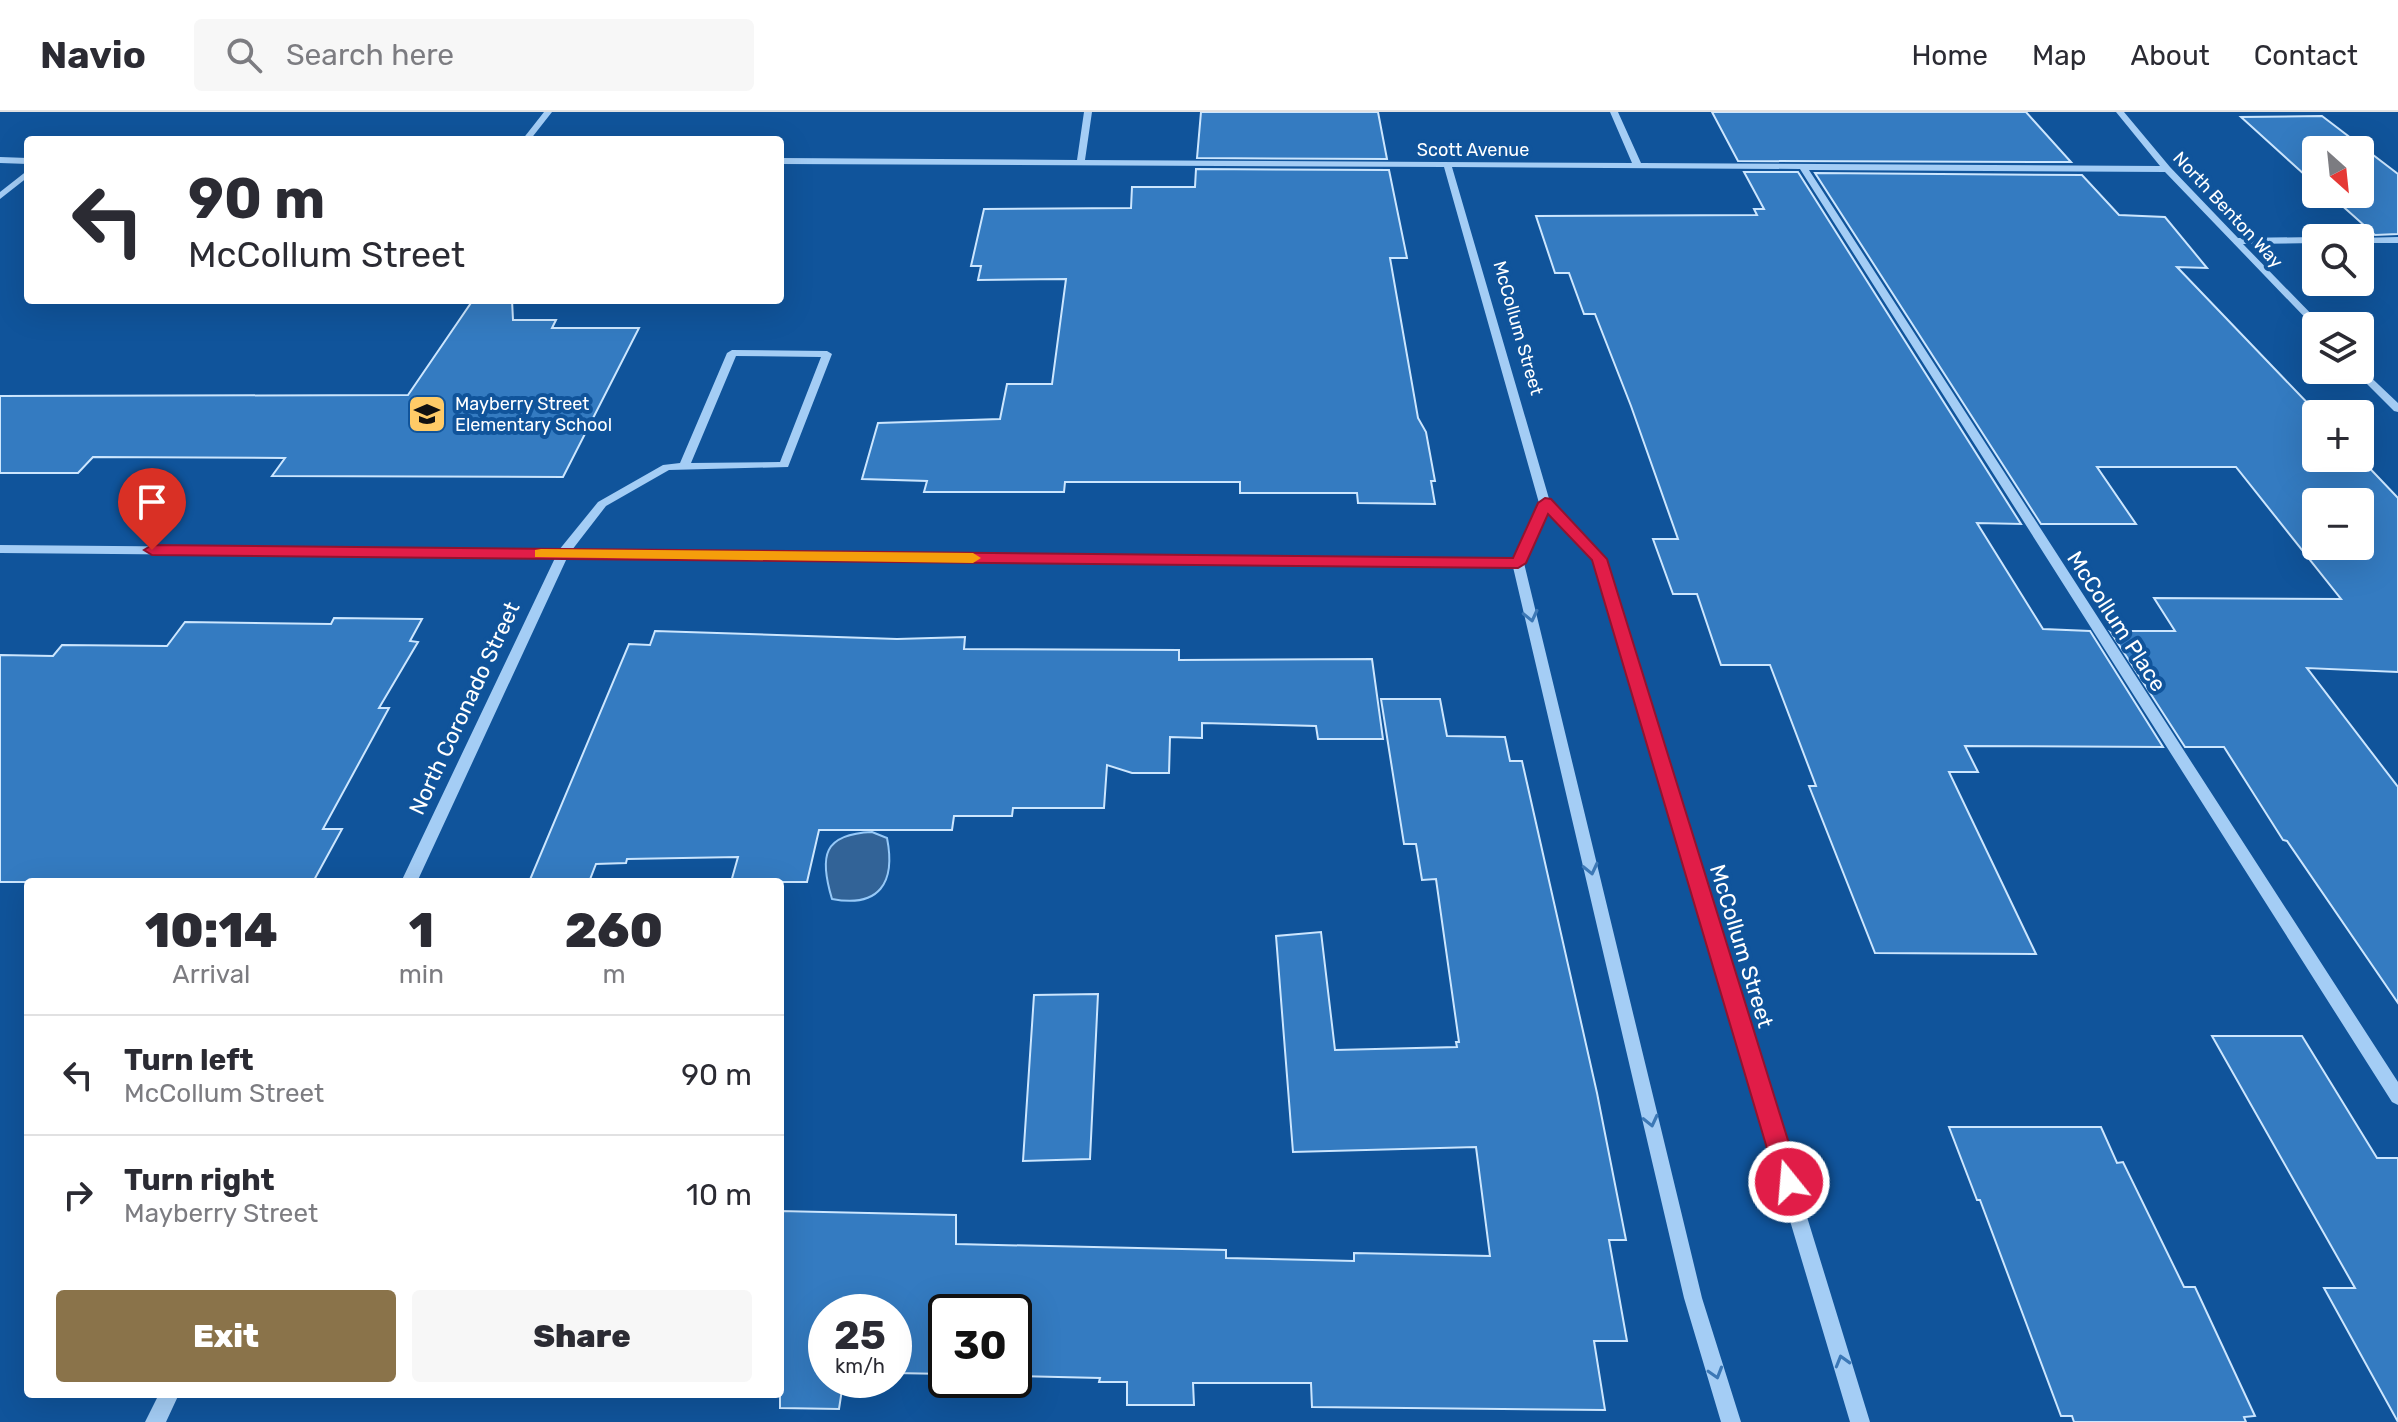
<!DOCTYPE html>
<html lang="en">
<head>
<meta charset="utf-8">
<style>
	:root { --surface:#fff; --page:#f7f7f7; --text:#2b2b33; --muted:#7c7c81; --line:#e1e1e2; --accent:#8a734a }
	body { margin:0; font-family:Rubik,sans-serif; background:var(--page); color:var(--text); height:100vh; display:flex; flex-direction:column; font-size:30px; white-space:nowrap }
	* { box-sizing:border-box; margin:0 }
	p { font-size:26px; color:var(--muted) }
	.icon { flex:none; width:44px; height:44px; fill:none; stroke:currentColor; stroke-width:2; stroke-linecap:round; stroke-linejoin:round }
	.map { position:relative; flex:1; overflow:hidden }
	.sheet { position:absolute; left:24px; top:766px; width:760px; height:520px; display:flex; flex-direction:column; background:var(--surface); border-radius:8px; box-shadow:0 8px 32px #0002 }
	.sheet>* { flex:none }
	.guide { position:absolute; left:24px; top:24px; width:760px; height:168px; border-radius:8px; box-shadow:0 8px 32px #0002; background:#fff; color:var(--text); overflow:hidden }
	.needle { width:52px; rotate:153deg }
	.fabs { position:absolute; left:2302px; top:24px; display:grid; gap:16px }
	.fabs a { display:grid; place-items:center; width:72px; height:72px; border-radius:8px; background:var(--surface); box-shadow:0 8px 32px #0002; font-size:40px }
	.speed { position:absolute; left:808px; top:1182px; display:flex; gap:16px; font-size:40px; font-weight:700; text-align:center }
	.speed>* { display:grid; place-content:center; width:104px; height:104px; border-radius:50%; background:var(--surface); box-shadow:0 8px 32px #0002; line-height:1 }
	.speed small { font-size:20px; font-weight:400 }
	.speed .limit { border:4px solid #111; border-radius:12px; background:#fff; color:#111 }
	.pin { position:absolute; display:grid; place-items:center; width:68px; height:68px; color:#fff; margin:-82px -34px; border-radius:50% 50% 50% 0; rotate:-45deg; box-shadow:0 0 8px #0007 }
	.pin .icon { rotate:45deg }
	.me { position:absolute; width:88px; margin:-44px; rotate:343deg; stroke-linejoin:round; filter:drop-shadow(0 0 6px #0008) }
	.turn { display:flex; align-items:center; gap:28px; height:168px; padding:0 32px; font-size:36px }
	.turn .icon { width:104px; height:104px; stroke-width:2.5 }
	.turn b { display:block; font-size:56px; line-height:68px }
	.eta { display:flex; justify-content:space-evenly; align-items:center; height:136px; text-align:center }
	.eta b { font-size:48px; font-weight:800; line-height:56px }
	.action { display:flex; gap:16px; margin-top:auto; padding:16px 32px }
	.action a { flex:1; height:92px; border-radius:8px; background:var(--accent); color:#fff; font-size:32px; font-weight:800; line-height:92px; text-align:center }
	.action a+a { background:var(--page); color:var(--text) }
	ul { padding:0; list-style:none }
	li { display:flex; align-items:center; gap:24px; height:120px; padding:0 32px; border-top:2px solid var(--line) }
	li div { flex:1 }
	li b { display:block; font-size:30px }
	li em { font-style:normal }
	header { display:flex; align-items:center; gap:48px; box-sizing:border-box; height:112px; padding:0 40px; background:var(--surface); border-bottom:2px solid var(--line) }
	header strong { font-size:38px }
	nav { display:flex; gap:44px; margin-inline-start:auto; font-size:28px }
	.search { width:560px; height:72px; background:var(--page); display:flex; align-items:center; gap:20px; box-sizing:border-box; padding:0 28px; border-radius:8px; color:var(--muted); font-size:30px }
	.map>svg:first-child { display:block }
</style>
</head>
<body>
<header>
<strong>Navio</strong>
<div class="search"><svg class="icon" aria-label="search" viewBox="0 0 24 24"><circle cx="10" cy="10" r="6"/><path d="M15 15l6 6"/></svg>Search here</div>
<nav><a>Home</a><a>Map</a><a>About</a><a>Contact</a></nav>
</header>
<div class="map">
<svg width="2398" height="1310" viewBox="0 0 2398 1310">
	<rect width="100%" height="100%" fill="#10549b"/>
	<!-- water -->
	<path fill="#326397" stroke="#96c9f8" stroke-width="2" d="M872,720L887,726C896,771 879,796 832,787C819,744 823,722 872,720Z"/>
	<!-- building -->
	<path fill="#347bc1" stroke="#cce6fe" stroke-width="2" fill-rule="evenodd" d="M1201,0H1378L1387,47L1197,46Z
		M1712,0H2026L2071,50L1738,49Z
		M2322,4L2398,62V122L2375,123L2329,82H2360V38H2316V73L2241,5Z
		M1196,57L1389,58L1407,146H1390L1418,306L1426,320L1435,369H1431L1435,392L1358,391L1357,381H1240V370H1065L1064,380H924L927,369L862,367L878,311L1000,307L1007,272H1052L1066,167L978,168L981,154H971L984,97L1131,96L1132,75H1195Z
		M1744,60H1798L2021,412L1977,411L2043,517L2090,519L2163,635L1965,634L1978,660H1949L2036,842L1875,841L1809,674H1816L1770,553H1721L1697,482H1673L1653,427H1678L1631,294L1595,202H1584L1569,161H1555L1536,104L1757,103L1754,97H1764Z
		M1815,61L2082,63L2119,103L2165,105L2207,156L2177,155L2318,302L2316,346H2360L2398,386V560L2307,556L2398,675V891L2287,729L2283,728L2224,635H2185L2110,519H2175L2154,486L2341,487L2236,355H2097L2136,412H2041ZM2316,390H2360V434H2316Z
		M473,188H512L513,208H556L552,216H639L563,365L272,364L285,346L93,345L78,361H0V284L408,283Z
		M334,506L422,507L410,529L418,530L379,596H389L323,717H342L313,770H0V543L53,544L62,533L167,534L185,510L331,512Z
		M655,519L897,527L965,525L964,537L1179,538V548L1372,547L1383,627H1318L1316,614L1202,611V626L1170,625L1169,661H1132L1107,653L1104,696H1013L1012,704H954L952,718H819L807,770H731L738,745L627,747L626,751L596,752L589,770H529L629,532L650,533Z
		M1381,587H1440L1447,624L1505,625L1510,649H1522L1597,981L1626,1128H1609L1627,1229H1594L1605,1298L1312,1295L1311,1271H1193L1194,1293H1127V1270H1099L1100,1266L1014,1264V1200H946V1262L894,1261V1200H826V1268H853L852,1271H843L839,1297L780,1296V1099L956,1103V1132L1226,1138V1146L1354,1149V1141L1490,1144L1476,1035L1293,1040L1276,824L1321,820L1335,938L1457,935L1456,930H1459L1436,767L1422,768L1416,732H1404Z
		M1098,882L1090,1047L1023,1049L1034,883Z
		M2212,924H2302L2377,1046H2398V1310L2324,1176H2355Z
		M1949,1015H2101L2117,1051L2123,1050L2184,1175H2195L2255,1304L2244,1305L2246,1310H2074L2072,1304H2061L1980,1088H1977Z"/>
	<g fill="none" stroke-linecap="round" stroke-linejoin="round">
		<!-- minor -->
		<path fill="#a4cdf5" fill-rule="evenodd" d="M544,0H552L530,28H522Z
			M1084,0H1092L1085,48L1632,51L1610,0H1618L1641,51L2160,54L2116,0H2124L2170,55L2238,126L2316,125L2319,126H2316V131L2243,132L2321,212L2322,214H2316V217L2165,60L1809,58L2398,970V993L2392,990L1800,57L1452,55L1550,390L1605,447L1870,1310H1850L1593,448L1547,400L1524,451L1702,1186L1741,1310H1721L1684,1186L1513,455L567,446L417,770H401L555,446L0,441V433L559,438L598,390L663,353L680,351L727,241L732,238L827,239L832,242L788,355L669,358L606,394L572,438L1514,447L1539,391L1444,55L780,52V46L1077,48ZM736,244L821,245L780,350L691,351Z
			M0,45L28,46V52L0,51Z
			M28,58V65L0,87V80Z
			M2398,125V131H2360V126H2357Z
			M2360,255L2398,291V300L2394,299L2355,260L2354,258H2360Z
			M159,1282H179L166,1310H145Z"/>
	</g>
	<!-- one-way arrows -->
	<defs><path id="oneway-chevron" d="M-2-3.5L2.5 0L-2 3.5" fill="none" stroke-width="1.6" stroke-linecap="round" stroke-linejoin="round" transform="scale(2)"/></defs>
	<g stroke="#3c78b6">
		<use href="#oneway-chevron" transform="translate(1531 504) rotate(77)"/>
		<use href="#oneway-chevron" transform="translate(1591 757) rotate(77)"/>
		<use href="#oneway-chevron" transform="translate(1651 1009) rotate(77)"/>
		<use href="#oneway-chevron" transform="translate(1842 1249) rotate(-106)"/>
		<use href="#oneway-chevron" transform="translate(1716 1261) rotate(73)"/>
	</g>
	<!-- route -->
	<path fill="#e11d48" stroke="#92132f" stroke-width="2" d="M1545,386L1551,387L1607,447L1801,1070L1797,1078L1789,1081L1781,1078L1777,1070L1592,448L1548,402L1526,451L1518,456L152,443L144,438L152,433L1513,446L1538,391Z"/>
	<!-- slow -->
	<path fill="#f59e0b" d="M541,437L973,441L981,446L973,451L535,445V438Z"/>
	<!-- icons -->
	<defs>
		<g id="school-square" transform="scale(2)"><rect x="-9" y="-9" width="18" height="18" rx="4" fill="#ffcb67" stroke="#10549b"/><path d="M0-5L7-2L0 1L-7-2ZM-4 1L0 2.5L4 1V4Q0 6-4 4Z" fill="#111"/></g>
	</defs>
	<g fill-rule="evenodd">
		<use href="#school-square" x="427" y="302"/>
	</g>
	<g text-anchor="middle" stroke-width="8" stroke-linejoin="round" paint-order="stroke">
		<!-- far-street labels -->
		<g font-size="18" fill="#fff" stroke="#10549b">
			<text x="1473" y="44">Scott Avenue</text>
			<text transform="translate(2228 98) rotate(47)" y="6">North Benton Way</text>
			<text transform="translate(1518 216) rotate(74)" y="6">McCollum Street</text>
		</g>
		<!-- far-poi labels -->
		<g font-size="18" fill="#fff" stroke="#10549b" text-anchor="start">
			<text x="455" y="298">Mayberry Street<tspan x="455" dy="21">Elementary School</tspan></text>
		</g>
		<!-- street labels -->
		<g font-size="22" fill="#fff" stroke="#10549b">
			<text transform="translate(2117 509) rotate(57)" y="8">McCollum Place</text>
			<text transform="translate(464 596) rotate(-65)" y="8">North Coronado Street</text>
			<text transform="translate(1742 834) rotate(73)" y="8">McCollum Street</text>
		</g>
	</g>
</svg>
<div class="fabs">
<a><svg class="needle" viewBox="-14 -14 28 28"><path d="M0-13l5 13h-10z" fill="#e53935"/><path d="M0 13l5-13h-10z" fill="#7c7c81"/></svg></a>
<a><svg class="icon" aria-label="search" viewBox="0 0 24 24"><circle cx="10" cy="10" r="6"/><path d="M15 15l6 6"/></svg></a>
<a><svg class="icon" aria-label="layers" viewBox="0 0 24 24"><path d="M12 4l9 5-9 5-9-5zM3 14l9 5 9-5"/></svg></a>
<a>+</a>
<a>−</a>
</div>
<div class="speed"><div>25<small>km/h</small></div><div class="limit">30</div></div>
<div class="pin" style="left:152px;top:438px;background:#d93025"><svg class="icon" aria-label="arrive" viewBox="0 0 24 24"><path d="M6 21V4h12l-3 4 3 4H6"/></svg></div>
<svg class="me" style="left:1789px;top:1070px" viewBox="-20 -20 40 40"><circle r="17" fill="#e11d48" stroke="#fff" stroke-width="3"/><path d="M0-11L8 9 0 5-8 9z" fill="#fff"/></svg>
<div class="guide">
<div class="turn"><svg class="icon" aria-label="left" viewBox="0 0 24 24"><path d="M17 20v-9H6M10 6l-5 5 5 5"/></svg><div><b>90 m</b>McCollum Street</div></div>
</div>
<section class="sheet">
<div class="eta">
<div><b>10:14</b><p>Arrival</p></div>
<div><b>1</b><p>min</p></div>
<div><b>260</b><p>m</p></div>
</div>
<ul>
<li><svg class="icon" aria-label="left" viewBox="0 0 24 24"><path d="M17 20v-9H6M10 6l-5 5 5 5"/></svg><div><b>Turn left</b><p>McCollum Street</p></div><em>90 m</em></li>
<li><svg class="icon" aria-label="right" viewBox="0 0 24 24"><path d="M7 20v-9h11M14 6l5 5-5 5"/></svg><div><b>Turn right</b><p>Mayberry Street</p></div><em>10 m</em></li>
</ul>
<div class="action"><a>Exit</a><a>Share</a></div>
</section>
</div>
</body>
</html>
